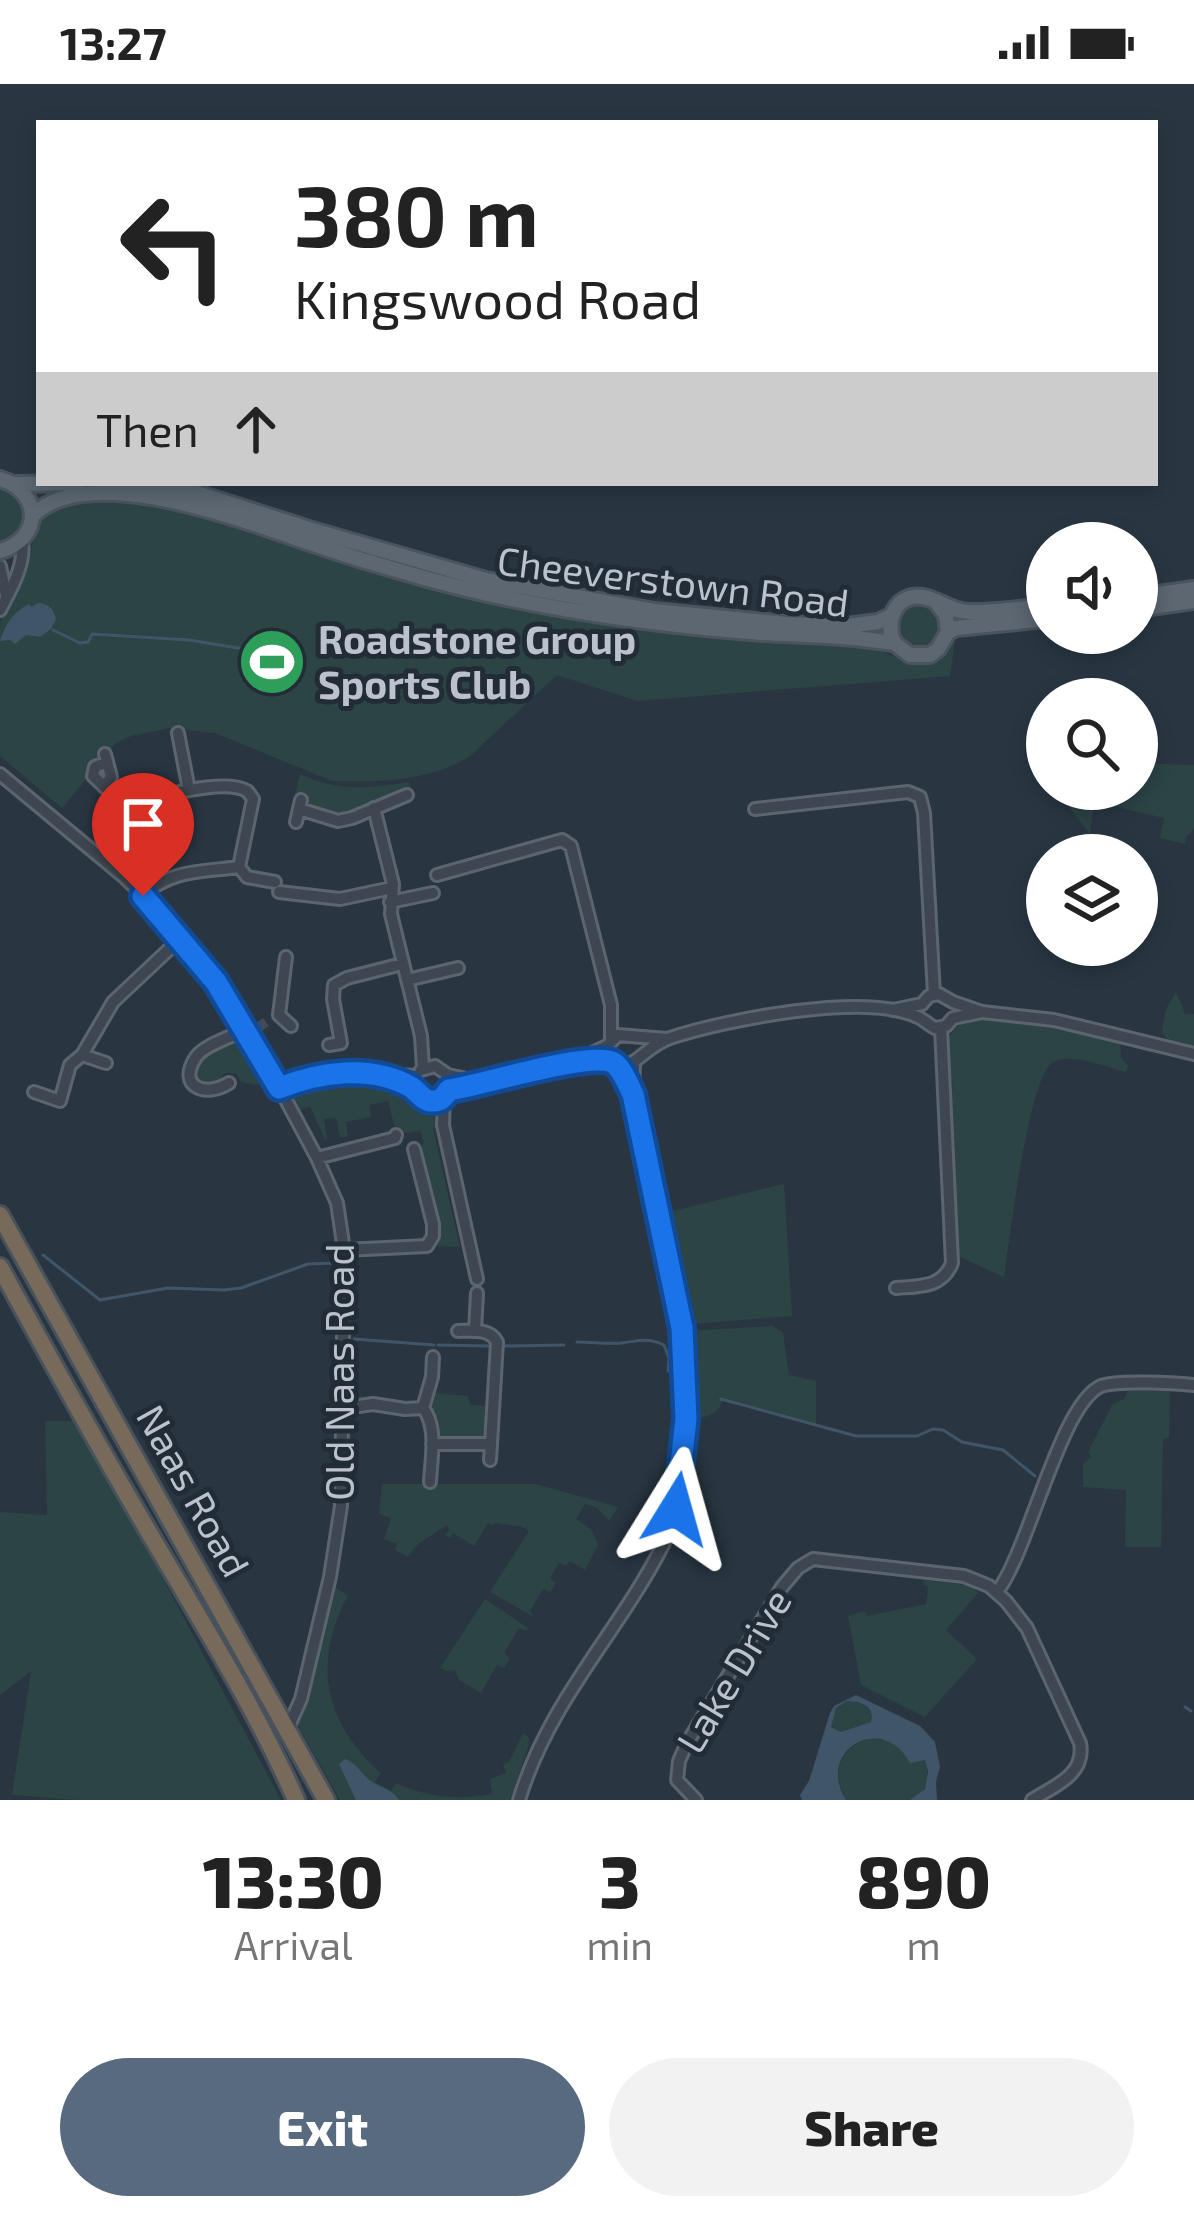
<!DOCTYPE html>
<html lang="en">
<head>
<meta charset="utf-8">
<style>
	:root { --surface:#fff; --page:#f2f2f2; --text:#222; --muted:#767676; --accent:#586a7f }
	body { margin:0; font-family:"Exo 2",sans-serif; background:var(--page); color:var(--text); height:100vh; display:flex; flex-direction:column; font-size:45px; white-space:nowrap }
	* { box-sizing:border-box; margin:0 }
	p { font-size:39px; color:var(--muted) }
	.icon { flex:none; width:66px; height:66px; fill:none; stroke:currentColor; stroke-width:2; stroke-linecap:round; stroke-linejoin:round }
	.map { position:relative; height:1716px; overflow:hidden }
	.panel { display:flex; flex-direction:column; background:var(--surface); flex:1 }
	.panel>* { flex:none }
	.hud { position:absolute; left:36px; top:36px; width:1122px; height:366px; border-radius:0px; box-shadow:0 6px 18px #0003; background:#fff; color:var(--text); overflow:hidden }
	.controls { position:absolute; left:1026px; top:438px; display:grid; gap:24px }
	.controls a { display:grid; place-items:center; width:132px; height:132px; border-radius:50%; background:var(--surface); box-shadow:0 6px 18px #0003; font-size:60px }
	.pin { position:absolute; display:grid; place-items:center; width:102px; height:102px; color:#fff; margin:-123px -51px; border-radius:50% 50% 50% 0; rotate:-45deg; box-shadow:0 0 12px #0007 }
	.pin .icon { rotate:45deg }
	.me { position:absolute; width:132px; margin:-66px; rotate:8deg; stroke-linejoin:round; filter:drop-shadow(0 0 9px #0008) }
	.turn { display:flex; align-items:center; gap:42px; height:252px; padding:0 60px; font-size:54px }
	.turn .icon { width:156px; height:156px; stroke-width:2.5 }
	.turn b { display:block; font-size:84px; line-height:102px }
	.then { display:flex; align-items:center; height:114px; padding:0 60px; background:#0003; gap:24px; font-size:45px }
	.eta { display:flex; justify-content:space-evenly; align-items:center; height:204px; text-align:center }
	.eta b { font-size:72px; font-weight:800; line-height:84px }
	.primary-button { display:flex; gap:24px; margin-top:auto; padding:24px 60px }
	.primary-button a { flex:1; height:138px; border-radius:72px; background:var(--accent); color:#fff; font-size:48px; font-weight:800; line-height:138px; text-align:center }
	.primary-button a+a { background:var(--page); color:var(--text) }
	.status { display:flex; justify-content:space-between; align-items:center; height:84px; padding:0 60px; background:var(--surface); direction:ltr }
	.status svg { height:33px; fill:currentColor }
	.map>svg:first-child { display:block }
</style>
</head>
<body>
<div class="status"><b>13:27</b><svg viewBox="0 0 49 12"><path d="M0 12V9h3v3zM5 12V6h3v6zM10 12V3h3v9zM15 12V0h3v12zM26 1h20v11H26zM47 4h2v5h-2z"/></svg></div>
<div class="map">
<svg width="1194" height="1716" viewBox="0 0 1194 1716">
	<rect width="100%" height="100%" fill="#293642"/>
	<!-- green -->
	<path fill="#2c4444" d="M0,403C31,418 32,446 0,460Z
		M123,413L185,425L363,484L484,514L855,558C901,569 922,603 956,548L950,592L637,617L557,591L470,672C432,697 376,699 332,697L215,649L170,644L131,652L116,659L62,724L0,672V539L28,483L36,442L47,425L60,419Z
		M895 543a22 22 0 1 1 44 0a22 22 0 1 1-44 0Z
		M1137,679L1194,681V745L1186,753L1185,760L1160,754L1164,734L1094,718L1090,751L1069,723L1065,705H1137Z
		M300,690C337,708 370,704 409,698L412,708L344,732H333L307,725L305,716L295,713Z
		M1176,908L1185,930H1194V964L1169,958L1162,948L1166,925Z
		M976,932L1050,941L1116,954L1120,957L1121,973L1128,982L1126,988C1106,983 1072,968 1053,978C1029,990 1009,1160 1004,1193L958,1172L948,1017C957,998 950,996 946,978C941,957 956,937 976,932Z
		M241,953L266,995L258,1001L241,998L236,989H224L219,999L205,1002L195,996L194,984L207,967Z
		M358,999L409,1015L428,1032L434,1033L438,1042L433,1044L460,1163L433,1162L419,1066L424,1058L420,1047L406,1049L394,1041L388,1017L369,1021L371,1033L346,1038L348,1052L340,1053L336,1034L324,1035L327,1056H325L310,1022L301,1026L295,1015C309,999 338,1001 358,999Z
		M784,1100L792,1232L693,1240L688,1238L664,1129Z
		M773,1242L783,1249L789,1291L816,1297V1340L724,1314C718,1329 712,1333 696,1334L687,1247Z
		M1128,1307H1170L1169,1354L1163,1355L1161,1463H1125L1126,1406L1083,1403V1380L1091,1373L1088,1368L1112,1321L1124,1315Z
		M436,1309L467,1312L471,1321L486,1322L485,1353L482,1356H440L437,1353C435,1338 429,1325 433,1311Z
		M45,1337H74L154,1478L281,1716H78L12,1711L31,1587L0,1611V1428L47,1431Z
		M382,1400H536L618,1423L609,1437L596,1423L585,1420L576,1435L591,1445L598,1461L585,1486L570,1477L566,1482L559,1479L550,1494L556,1499L550,1508L543,1505L530,1527L534,1533L490,1508L529,1447L520,1442C513,1442 504,1440 495,1439L493,1442L488,1439L474,1462L453,1449L450,1454L445,1451L449,1446L447,1441L418,1460L408,1473L395,1466L397,1460L384,1455L391,1434L379,1430Z
		M924,1496L972,1502L978,1509L946,1546L977,1575L925,1633L861,1601L848,1532L865,1527L867,1532L926,1520L928,1503L923,1500Z
		M332,1502L348,1511C312,1578 324,1639 381,1689L375,1698L391,1707L396,1699C428,1714 459,1716 492,1710L490,1695L506,1689L503,1680L509,1678L523,1649L528,1652L529,1661L510,1716H340L297,1640Z
		M485,1515L528,1544L526,1547L519,1544L504,1569L510,1574L504,1584L497,1581L481,1609L459,1596L455,1586L446,1587L440,1584Z
		M847,1617C861,1618 874,1621 871,1638L841,1648L830,1642L836,1624Z
		M870,1654L891,1658L906,1671L925,1675C929,1693 929,1708 910,1716H846C830,1689 840,1663 870,1654Z"/>
	<!-- water -->
	<path fill="#415569" fill-rule="evenodd" d="M38,519C49,520 54,525 56,535L51,545L40,553L26,551L15,560L10,556L0,557C5,541 13,528 29,520L32,523Z
		M856,1611L920,1642L935,1658L940,1683L936,1698L937,1716H910L925,1705L928,1688L925,1676L910,1679C882,1627 815,1667 846,1716H802L800,1711L809,1697L830,1629L834,1622ZM847,1617C861,1618 875,1621 871,1638L841,1648L831,1643L836,1624Z
		M345,1675C358,1680 358,1686 367,1694C378,1704 391,1703 399,1716H356L339,1680Z"/>
	<g fill="none" stroke-linecap="round" stroke-linejoin="round">
		<!-- stream -->
		<path stroke="#415569" stroke-width="3" d="M53,546L80,559L88,558L92,550L189,556L250,566
			M43,1171L100,1216L168,1204L224,1206L241,1204L308,1180L336,1179
			M354,1255L434,1261
			M577,1258C592,1258 607,1260 621,1259C639,1257 647,1253 664,1261L669,1274L668,1287
			M438,1261L490,1262
			M502,1262L564,1261
			M721,1315L856,1352H917L933,1345L943,1346L962,1358L1003,1366L1035,1392
			M1185,1623L1191,1627"/>
		<!-- minor-tunnel -->
		<path stroke="#3f4b57" stroke-width="10" stroke-dasharray="10 5" stroke-linecap="butt" d="M258,944L266,938"/>
		<!-- minor casing -->
		<g stroke="#5c656f" stroke-width="16">
			<path id="minor" d="M0,482L6,511
				M0,526C11,505 26,480 22,456
				M178,649L189,706
				M107,678L95,683L93,692L125,722C149,715 224,693 247,707C249,709 251,712 253,715L239,783C203,788 171,785 143,812
				M0,690L123,792L152,820L216,898L279,1003L317,1074L337,1119L344,1166L341,1422L330,1493L301,1615L288,1644
				M104,703L111,693L105,670
				M374,724L393,800L391,830L421,952L423,984
				M299,725L338,737L352,734L407,711
				M755,725L908,708L920,713L924,729L934,910
				M296,738L301,716
				M239,783L247,793L275,798
				M122,784L129,776L156,801
				M437,791L562,756L571,762L611,921V954
				M279,808L340,815L392,804
				M390,818L433,809
				M286,873L279,931L291,942
				M407,896L458,884
				M893,926L922,920L929,912L939,910L953,918L982,928L1054,936L1194,970
				M329,961L341,959L333,915L334,901L347,894L402,880
				M607,962C606,974 611,981 624,983C640,977 648,962 670,954C725,936 867,907 920,934C925,937 930,942 935,944L946,942L953,934L982,928
				M82,971L106,979
				M421,986L435,982L448,991L481,998
				M380,992L416,1005L426,1016C436,1018 444,1015 449,1006L573,978L607,962L618,951L667,955
				M229,999C206,1014 176,1003 196,973C204,961 233,952 247,945
				M279,1003L337,988L416,992
				M34,1008L60,1017L70,981L82,971L113,918L181,854
				M444,1013L443,1041L477,1195
				M317,1074L395,1054L396,1051
				M344,1166L427,1162L433,1152V1140L414,1065
				M896,1204C920,1202 942,1204 952,1179L941,944
				M458,1247C472,1247 490,1244 497,1258L491,1360
				M475,1247L477,1209
				M344,1324L373,1320L405,1325L423,1324L432,1293L433,1273
				M423,1324C438,1343 431,1375 430,1398
				M432,1360H491L490,1376
				M997,1508C1029,1467 1060,1320 1101,1302C1118,1296 1174,1299 1194,1301
				M519,1716C550,1615 617,1551 663,1461C674,1439 677,1415 681,1390C699,1261 660,1136 633,1011L634,978
				M696,1716L677,1696L679,1677L687,1659L782,1503L798,1484L813,1475L964,1492L989,1502L1006,1517L1027,1544L1080,1659C1086,1691 1054,1702 1032,1716"/>
		</g>
		<!-- major casing -->
		<g stroke="#4a535e" stroke-width="20">
			<path id="major" d="M0,395C42,407 43,455 0,467
				M103,399L152,401L187,406L309,445L486,496L654,527L787,540L847,542L878,538L891,532
				M15,400L79,399
				M32,432C89,375 247,438 313,460C342,470 371,479 400,487C517,522 641,540 762,549C796,551 830,551 863,555L894,559L910,571H930L938,565L948,548L946,531L936,518
				M1137,513L1194,505
				M1137,525L1194,517
				M948,548L956,544L1047,535
				M894,559C884,538 895,509 923,513C940,516 951,528 969,528C995,529 1021,524 1047,522"/>
		</g>
		<!-- highway casing -->
		<g stroke="#48525c" stroke-width="22">
			<path id="highway" d="M0,1131L326,1716
				M0,1183C50,1275 101,1367 154,1457C205,1544 255,1623 296,1716"/>
		</g>
		<!-- minor -->
		<use href="#minor" stroke="#3e4751" stroke-width="10"/>
		<!-- major -->
		<use href="#major" stroke="#5c6771" stroke-width="14"/>
		<!-- highway -->
		<use href="#highway" stroke="#776a5b" stroke-width="16"/>
	</g>
	<g fill="none" stroke-linecap="round" stroke-linejoin="round">
		<!-- route casing -->
		<g stroke="#114b97" stroke-width="30">
			<path id="route" d="M143,812L216,898L279,1004C320,988 371,980 411,1003C419,1008 423,1018 434,1017C443,1016 444,1012 449,1006C482,1001 587,968 612,978C622,983 628,1001 633,1010L682,1244L686,1335L676,1425"/>
		</g>
		<!-- route -->
		<use href="#route" stroke="#1a73e8" stroke-width="21"/>
	</g>
	<!-- icons -->
	<defs>
		<g id="stadium-disc" transform="scale(3.45)"><circle r="9.5" fill="#2e9e5b" stroke="#222c37"/><path d="M0-5a6.5 5 0 1 0 0 10a6.5 5 0 1 0 0-10ZM-3.5-1.8h7v3.6h-7Z" fill="#fff"/></g>
	</defs>
	<g fill-rule="evenodd">
		<use href="#stadium-disc" x="272" y="578"/>
	</g>
	<g text-anchor="middle" stroke-width="10" stroke-linejoin="round" paint-order="stroke">
		<!-- street labels -->
		<g font-size="39" fill="#bbc2cb" stroke="#222c37">
			<text transform="translate(673 498) rotate(7)" y="14">Cheeverstown Road</text>
			<text transform="translate(340 1288) rotate(-90)" y="14">Old Naas Road</text>
			<text transform="translate(193 1407) rotate(61)" y="14">Naas Road</text>
			<text transform="translate(734 1587) rotate(-59)" y="14">Lake Drive</text>
		</g>
		<!-- poi labels -->
		<g font-size="39" font-weight="bold" fill="#bbc2cb" stroke="#222c37" text-anchor="start">
			<text x="318" y="570">Roadstone Group<tspan x="318" dy="45">Sports Club</tspan></text>
		</g>
	</g>
</svg>
<div class="controls">
<a><svg class="icon" aria-label="sound" viewBox="0 0 24 24"><path d="M4 9h4l5-4v14l-5-4H4zM17 9q2 3 0 6"/></svg></a>
<a><svg class="icon" aria-label="search" viewBox="0 0 24 24"><circle cx="10" cy="10" r="6"/><path d="M15 15l6 6"/></svg></a>
<a><svg class="icon" aria-label="layers" viewBox="0 0 24 24"><path d="M12 4l9 5-9 5-9-5zM3 14l9 5 9-5"/></svg></a>
</div>
<div class="pin" style="left:143px;top:812px;background:#d93025"><svg class="icon" aria-label="arrive" viewBox="0 0 24 24"><path d="M6 21V4h12l-3 4 3 4H6"/></svg></div>
<svg class="me" style="left:676px;top:1425px" viewBox="-20 -20 40 40"><path d="M0-17L14 15 0 8-14 15z" fill="#1a73e8" stroke="#fff" stroke-width="4"/></svg>
<div class="hud">
<div class="turn"><svg class="icon" aria-label="left" viewBox="0 0 24 24"><path d="M17 20v-9H6M10 6l-5 5 5 5"/></svg><div><b>380 m</b>Kingswood Road</div></div>
<div class="then">Then<svg class="icon" aria-label="ahead" viewBox="0 0 24 24"><path d="M12 20V5M6 11l6-6 6 6"/></svg></div>
</div>
</div>
<section class="panel">
<div class="eta">
<div><b>13:30</b><p>Arrival</p></div>
<div><b>3</b><p>min</p></div>
<div><b>890</b><p>m</p></div>
</div>
<div class="primary-button"><a>Exit</a><a>Share</a></div>
</section>
</body>
</html>
